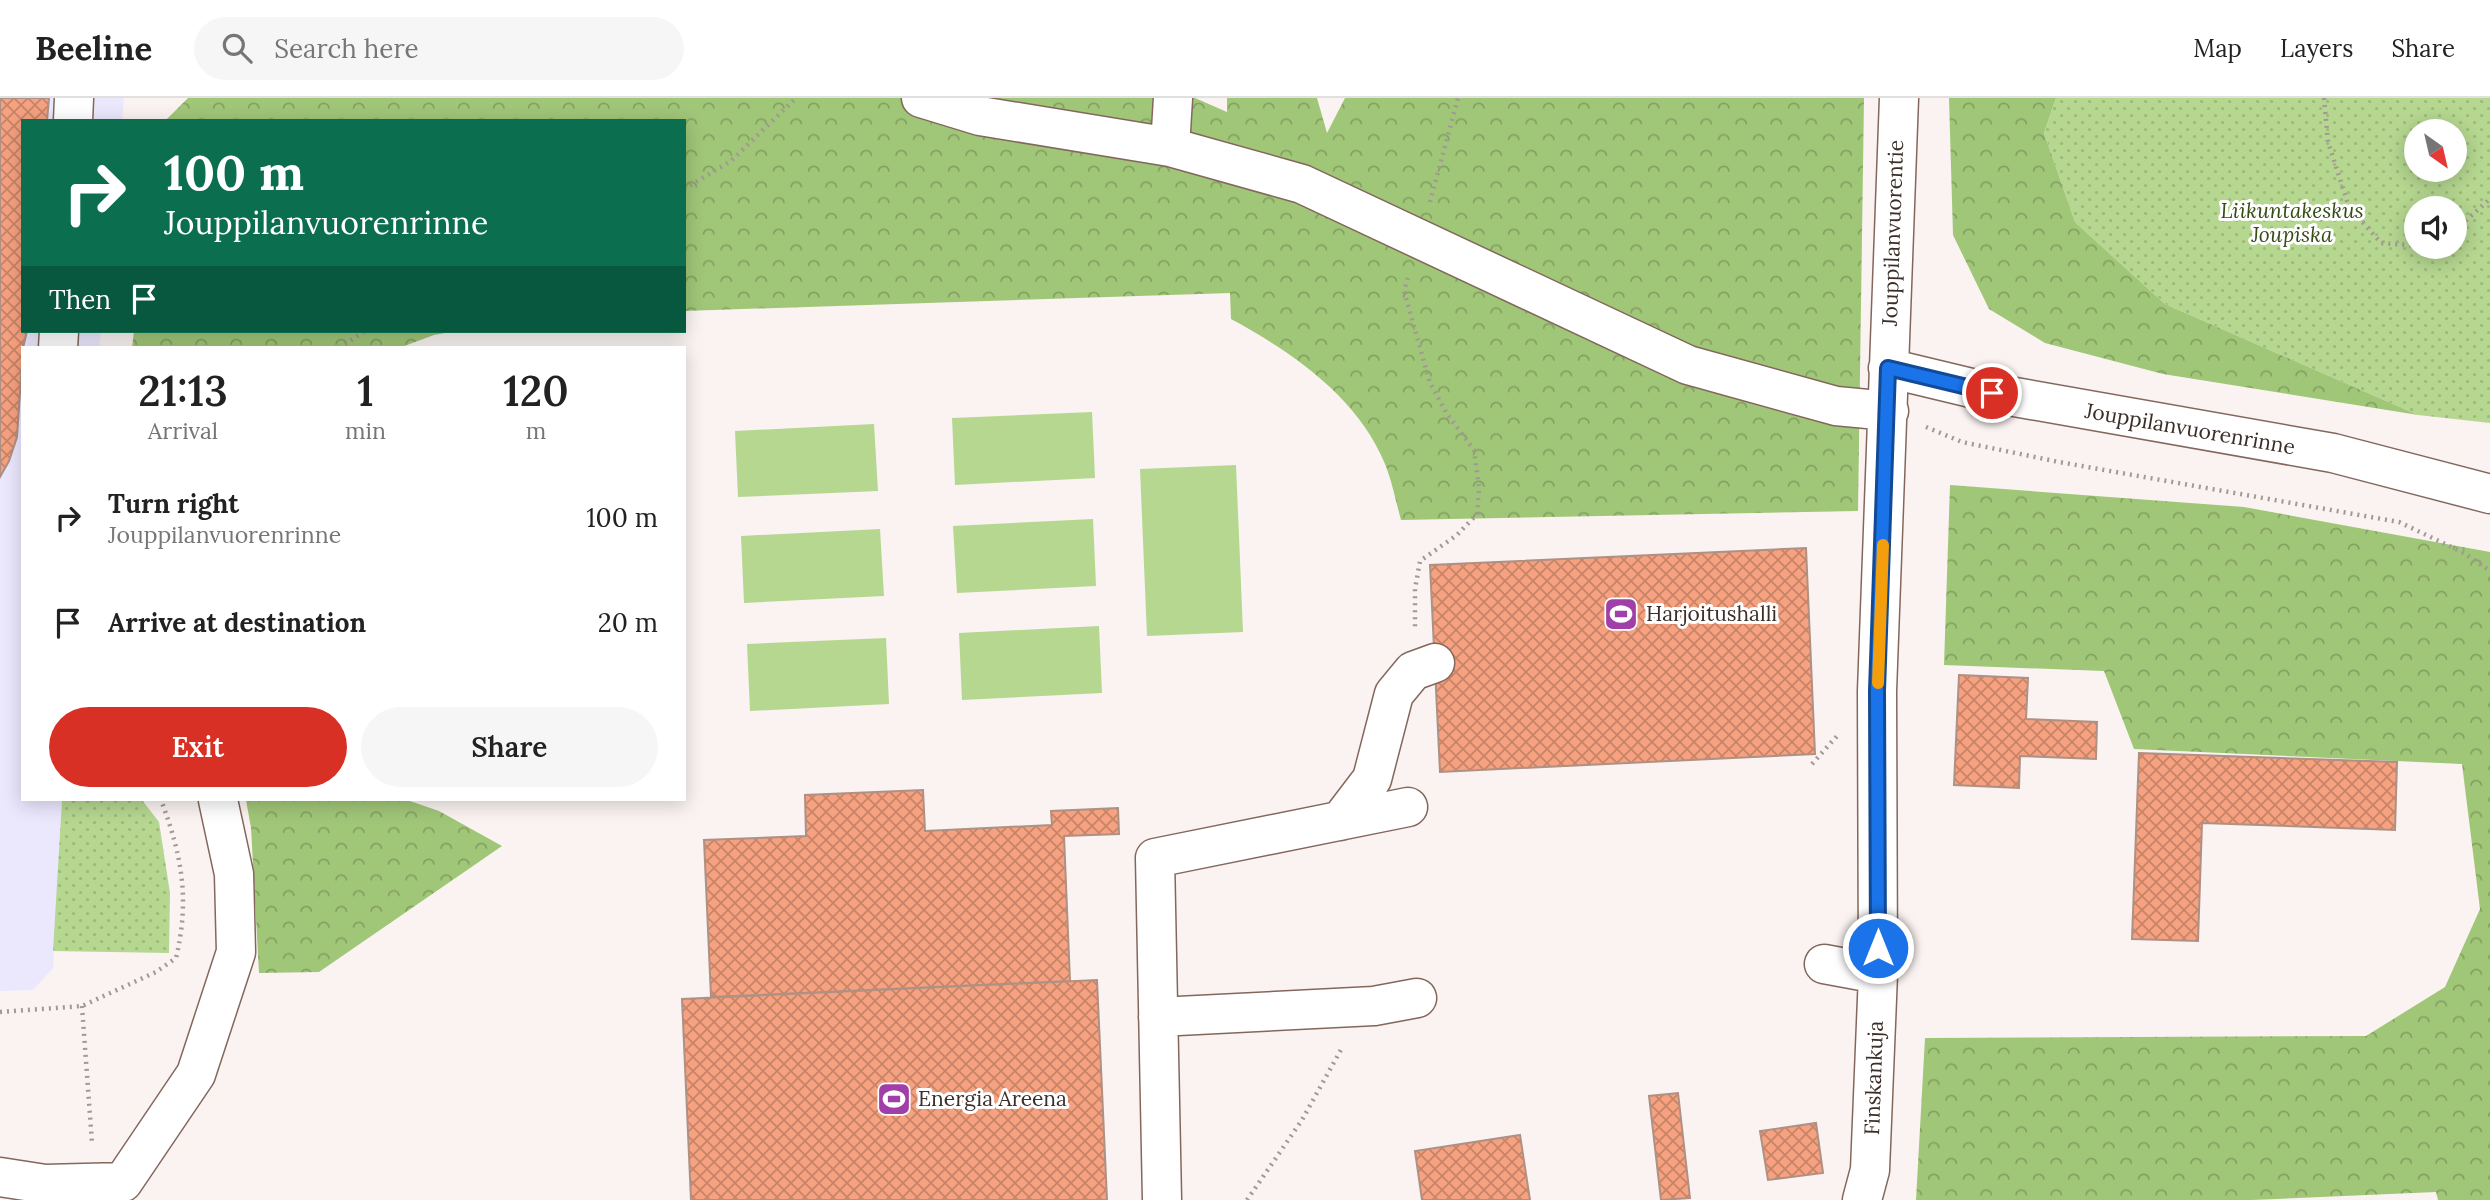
<!DOCTYPE html>
<html lang="en">
<head>
<meta charset="utf-8">
<style>
	:root { --surface:#fff; --page:#f6f6f6; --text:#222; --muted:#767676; --line:#e0e0e0; --accent:#d93025 }
	body { margin:0; font-family:Lora,serif; background:var(--page); color:var(--text); height:100vh; display:flex; flex-direction:column; font-size:26px; white-space:nowrap }
	* { box-sizing:border-box; margin:0 }
	p { font-size:23px; color:var(--muted) }
	.icon { flex:none; width:38px; height:38px; fill:none; stroke:currentColor; stroke-width:2; stroke-linecap:round; stroke-linejoin:round }
	.map { position:relative; flex:1; overflow:hidden }
	.side { position:absolute; left:21px; top:248px; width:665px; height:455px; display:flex; flex-direction:column; background:var(--surface); border-radius:0px; box-shadow:0 4px 18px #0003 }
	.side>* { flex:none }
	.banner { position:absolute; left:21px; top:21px; width:665px; height:214px; border-radius:0px; box-shadow:0 4px 18px #0003; background:#0b6e4f; color:#fff; overflow:hidden }
	.needle { width:46px; rotate:146deg }
	.buttons { position:absolute; left:2404px; top:21px; display:grid; gap:14px }
	.buttons a { display:grid; place-items:center; width:63px; height:63px; border-radius:50%; background:var(--surface); box-shadow:0 4px 18px #0003; font-size:35px }
	.pin { position:absolute; display:grid; place-items:center; width:60px; height:60px; color:#fff; margin:-30px; border:4px solid #fff; border-radius:50%; box-shadow:0 2px 7px #0007 }
	.me { position:absolute; width:77px; margin:-38px; rotate:0deg; stroke-linejoin:round; filter:drop-shadow(0 0 5px #0008) }
	.turn { display:flex; align-items:center; gap:24px; height:147px; padding:0 28px; font-size:32px }
	.turn .icon { width:91px; height:91px; stroke-width:2.5 }
	.turn b { display:block; font-size:49px; line-height:60px }
	.then { display:flex; align-items:center; height:66px; padding:0 28px; background:#0003; gap:14px; font-size:26px }
	.eta { display:flex; justify-content:space-evenly; align-items:center; height:119px; text-align:center }
	.eta b { font-size:42px; font-weight:600; line-height:49px }
	.primary-button { display:flex; gap:14px; margin-top:auto; padding:14px 28px }
	.primary-button a { flex:1; height:80px; border-radius:42px; background:var(--accent); color:#fff; font-size:28px; font-weight:600; line-height:80px; text-align:center }
	.primary-button a+a { background:var(--page); color:var(--text) }
	ul { padding:0; list-style:none }
	li { display:flex; align-items:center; gap:21px; height:105px; padding:0 28px }
	li div { flex:1 }
	li b { display:block; font-size:26px }
	li em { font-style:normal }
	header { display:flex; align-items:center; gap:42px; box-sizing:border-box; height:98px; padding:0 35px; background:var(--surface); border-bottom:2px solid var(--line) }
	header strong { font-size:33px }
	nav { display:flex; gap:38px; margin-inline-start:auto; font-size:24px }
	.search { width:490px; height:63px; background:var(--page); display:flex; align-items:center; gap:18px; box-sizing:border-box; padding:0 24px; border-radius:38px; color:var(--muted); font-size:26px }
	.map>svg:first-child { display:block }
</style>
</head>
<body>
<header>
<strong>Beeline</strong>
<div class="search"><svg class="icon" aria-label="search" viewBox="0 0 24 24"><circle cx="10" cy="10" r="6"/><path d="M15 15l6 6"/></svg>Search here</div>
<nav><a>Map</a><a>Layers</a><a>Share</a></nav>
</header>
<div class="map">
<svg width="2490" height="1102" viewBox="0 0 2490 1102">
	<defs>
		<pattern id="grass-dots" width="8" height="8" patternUnits="userSpaceOnUse" patternTransform="scale(1.75)"><rect width="8" height="8" fill="#b5d790"/><path d="M2 2h.1M6 6h.1" fill="none" stroke="#9db97c" stroke-width="1.8" stroke-linecap="round"/></pattern>
		<pattern id="forest-crowns" width="20" height="18" patternUnits="userSpaceOnUse" patternTransform="scale(1.75)"><rect width="20" height="18" fill="#a0c678"/><path d="M2 6a3 3 0 1 1 6 0M12 15a3 3 0 1 1 6 0" fill="none" stroke="#84a162"/></pattern>
		<pattern id="building-cross-hatch" width="8" height="8" patternUnits="userSpaceOnUse" patternTransform="scale(1.75)"><rect width="8" height="8" fill="#f6a17f"/><path d="M0 0l8 8M0 8l8-8" fill="none" stroke="#c88468"/></pattern>
	</defs>
	<rect width="100%" height="100%" fill="#faf3f1"/>
	<!-- commercial -->
	<path fill="#ebe8fe" d="M0,0H124L122,23H23V233H101L99,250H23V702H62L53,870L33,892L0,893Z"/>
	<!-- grass -->
	<path fill="url(#grass-dots)" fill-rule="evenodd" d="M2056,0H2490V325L2418,317L2165,206L2075,124L2044,35ZM2417,33H2455V72H2417ZM2417,110H2455V149H2417Z
		M62,702H142L159,724L170,795L169,855L53,853Z"/>
	<!-- forest -->
	<path fill="url(#forest-crowns)" d="M188,0H1195L1227,14V0H1317L1327,35L1345,0H1864L1858,413L1401,422C1396,404 1392,383 1385,366C1358,299 1292,254 1231,221L1230,195L684,213V23H165Z
		M1949,0H2056L2044,35L2075,124L2165,206L2418,317L2163,276L2045,245L1989,211L1953,137Z
		M134,233H456L434,237L399,250H132Z
		M1950,387L2244,409L2490,454V1102H2438L2436,1094L2252,1102H1916L1925,940L2366,938L2445,889L2480,811L2462,666L2134,651L2104,573L1944,567Z
		M246,702H407L439,713L502,748L319,874L259,875L251,730Z"/>
	<!-- pitch -->
	<path fill="#b5d790" d="M1092,314L1095,380L955,387L952,320Z
		M874,326L878,393L738,399L735,333Z
		M1236,367L1243,534L1147,538L1140,371Z
		M1093,421L1096,488L957,495L953,428Z
		M880,431L884,498L744,505L741,438Z
		M1099,528L1102,595L962,602L959,535Z
		M886,540L889,606L750,613L747,546Z"/>
	<!-- building -->
	<path fill="url(#building-cross-hatch)" stroke="#af9084" stroke-width="2" d="M0,0H49L47,23H23V233H27L23,250L17,339L9,363L0,379Z
		M1806,450L1815,656L1440,674L1430,467Z
		M1959,577L2028,580L2026,621L2097,624L2096,661L2020,658L2019,690L1954,687Z
		M2139,655L2397,664L2395,732L2202,725L2198,843L2132,841Z
		M923,692L925,733L1052,727L1051,713L1118,710L1119,736L1064,738L1070,883L711,899L704,742L806,738L805,697Z
		M1097,882L1107,1102H691L682,901Z
		M1678,995L1690,1100L1661,1102L1649,998Z
		M1816,1025L1823,1075L1768,1082L1760,1033Z
		M1520,1037L1530,1102H1422L1415,1053Z"/>
	<g fill="none" stroke-linecap="round" stroke-linejoin="round">
		<!-- minor casing -->
		<g stroke="#84675c" stroke-width="41">
			<path id="minor" d="M921,0L980,18L1170,49L1302,86L1688,267L1836,308L1889,313
				M73,23L74,0
				M1170,49L1173,0
				M58,250L59,233
				M1888,270L1992,295L2333,355L2490,396
				M1340,723L1372,681L1394,596L1413,573L1435,565
				M1824,866L1878,876
				M1158,919L1374,908L1417,900
				M0,1079L45,1086L123,1084L196,976L236,854L234,776L218,702
				M1162,1102L1155,760L1408,709
				M1862,1102L1870,1072L1878,876L1877,593L1899,0"/>
		</g>
		<!-- path -->
		<path stroke="#a29895" stroke-width="4.5" stroke-dasharray="2 5" stroke-linecap="butt" d="M2324,0L2328,44L2349,109L2381,145L2435,149
			M684,91L731,63L796,0
			M1430,104L1458,0
			M2455,132L2490,101
			M1408,180L1404,193L1430,285L1447,316L1474,352L1479,390L1477,416L1457,437L1420,463L1415,491V532
			M339,250L365,233
			M1926,329L1962,344L2059,364L2399,424L2464,455L2490,473
			M1812,666L1837,638
			M82,908L92,1045
			M0,914L82,908L156,874L176,860C190,801 182,758 161,702
			M1247,1102L1302,1022L1343,948"/>
		<!-- minor -->
		<use href="#minor" stroke="#fff" stroke-width="38"/>
	</g>
	<g fill="none" stroke-linecap="round" stroke-linejoin="round">
		<!-- route casing -->
		<g stroke="#114b97" stroke-width="18">
			<path id="route" d="M1878,850L1877,593L1888,270L1992,295"/>
		</g>
		<!-- route -->
		<use href="#route" stroke="#1a73e8" stroke-width="12"/>
		<!-- slow -->
		<path stroke="#f59e0b" stroke-width="12" d="M1878,585L1883,447"/>
	</g>
	<!-- icons -->
	<defs>
		<g id="stadium-square" transform="scale(1.75)"><rect x="-9" y="-9" width="18" height="18" rx="4" fill="#9f3fa7" stroke="#fff"/><path d="M0-5a6.5 5 0 1 0 0 10a6.5 5 0 1 0 0-10ZM-3.5-1.8h7v3.6h-7Z" fill="#fff"/></g>
	</defs>
	<g fill-rule="evenodd">
		<use href="#stadium-square" x="1621" y="516"/>
		<use href="#stadium-square" x="894" y="1001"/>
	</g>
	<g text-anchor="middle" stroke-width="6" stroke-linejoin="round" paint-order="stroke">
		<!-- park labels -->
		<g font-size="21" font-style="italic" fill="#354d15" stroke="#fff">
			<text x="2292" y="120">Liikuntakeskus<tspan x="2292" dy="24">Joupiska</tspan></text>
		</g>
		<!-- street labels -->
		<g font-size="21" fill="#3b2e29" stroke="#fff">
			<text transform="translate(1893 135) rotate(-88)" y="7">Jouppilanvuorentie</text>
			<text transform="translate(2190 331) rotate(10)" y="7">Jouppilanvuorenrinne</text>
			<text transform="translate(1874 980) rotate(-88)" y="7">Finskankuja</text>
		</g>
		<!-- poi labels -->
		<g font-size="21" fill="#3b2e29" stroke="#fff" text-anchor="start">
			<text x="1646" y="523">Harjoitushalli</text>
			<text x="918" y="1008">Energia Areena</text>
		</g>
	</g>
</svg>
<div class="buttons">
<a><svg class="needle" viewBox="-14 -14 28 28"><path d="M0-13l5 13h-10z" fill="#e53935"/><path d="M0 13l5-13h-10z" fill="#767676"/></svg></a>
<a><svg class="icon" aria-label="sound" viewBox="0 0 24 24"><path d="M4 9h4l5-4v14l-5-4H4zM17 9q2 3 0 6"/></svg></a>
</div>
<div class="pin" style="left:1992px;top:295px;background:#d93025"><svg class="icon" aria-label="arrive" viewBox="0 0 24 24"><path d="M6 21V4h12l-3 4 3 4H6"/></svg></div>
<svg class="me" style="left:1878px;top:850px" viewBox="-20 -20 40 40"><circle r="17" fill="#1a73e8" stroke="#fff" stroke-width="3"/><path d="M0-11L8 9 0 5-8 9z" fill="#fff"/></svg>
<div class="banner">
<div class="turn"><svg class="icon" aria-label="right" viewBox="0 0 24 24"><path d="M7 20v-9h11M14 6l5 5-5 5"/></svg><div><b>100 m</b>Jouppilanvuorenrinne</div></div>
<div class="then">Then<svg class="icon" aria-label="arrive" viewBox="0 0 24 24"><path d="M6 21V4h12l-3 4 3 4H6"/></svg></div>
</div>
<section class="side">
<div class="eta">
<div><b>21:13</b><p>Arrival</p></div>
<div><b>1</b><p>min</p></div>
<div><b>120</b><p>m</p></div>
</div>
<ul>
<li><svg class="icon" aria-label="right" viewBox="0 0 24 24"><path d="M7 20v-9h11M14 6l5 5-5 5"/></svg><div><b>Turn right</b><p>Jouppilanvuorenrinne</p></div><em>100 m</em></li>
<li><svg class="icon" aria-label="arrive" viewBox="0 0 24 24"><path d="M6 21V4h12l-3 4 3 4H6"/></svg><div><b>Arrive at destination</b></div><em>20 m</em></li>
</ul>
<div class="primary-button"><a>Exit</a><a>Share</a></div>
</section>
</div>
</body>
</html>
